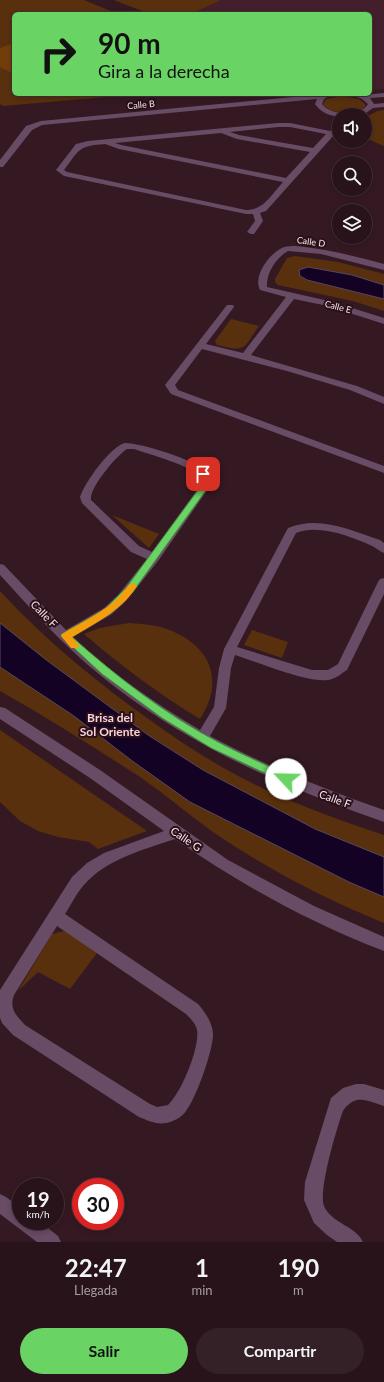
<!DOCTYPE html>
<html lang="es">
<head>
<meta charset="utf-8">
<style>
	:root { --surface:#28131a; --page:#342027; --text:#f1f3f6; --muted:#a59ea2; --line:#443239; --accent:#69d464 }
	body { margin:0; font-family:Lato,sans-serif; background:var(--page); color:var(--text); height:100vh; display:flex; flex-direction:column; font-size:15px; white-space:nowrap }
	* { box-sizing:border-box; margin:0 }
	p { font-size:13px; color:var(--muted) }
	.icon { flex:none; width:22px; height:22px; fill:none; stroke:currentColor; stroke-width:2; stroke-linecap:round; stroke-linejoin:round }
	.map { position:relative; height:1242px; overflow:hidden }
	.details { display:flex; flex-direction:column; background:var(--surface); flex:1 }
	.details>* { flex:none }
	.guide { position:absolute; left:12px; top:12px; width:360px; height:84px; border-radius:6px; box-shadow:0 2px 6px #0003,0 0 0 1px var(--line); background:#69d464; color:#111; overflow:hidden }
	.controls { position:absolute; left:332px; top:108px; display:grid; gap:8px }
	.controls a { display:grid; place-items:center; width:40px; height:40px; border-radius:50%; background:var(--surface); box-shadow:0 2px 6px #0003,0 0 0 1px var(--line); font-size:20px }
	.speed { position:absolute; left:12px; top:1178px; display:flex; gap:8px; font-size:20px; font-weight:700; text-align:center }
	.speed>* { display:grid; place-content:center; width:52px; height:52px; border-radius:50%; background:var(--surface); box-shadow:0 2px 6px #0003,0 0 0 1px var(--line); line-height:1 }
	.speed small { font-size:10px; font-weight:400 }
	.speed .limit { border:6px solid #d22; background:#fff; color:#111 }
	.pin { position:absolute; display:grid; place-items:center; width:34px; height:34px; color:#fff; margin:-17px; border-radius:8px; box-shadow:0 2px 6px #0006 }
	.me { position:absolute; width:44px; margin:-22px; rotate:294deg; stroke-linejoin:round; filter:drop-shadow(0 0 3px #0008) }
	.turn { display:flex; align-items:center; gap:14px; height:84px; padding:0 20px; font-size:18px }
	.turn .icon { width:52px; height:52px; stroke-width:2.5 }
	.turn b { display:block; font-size:28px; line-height:34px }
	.eta { display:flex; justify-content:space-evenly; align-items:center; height:68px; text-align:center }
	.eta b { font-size:24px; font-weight:700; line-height:28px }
	.action { display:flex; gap:8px; margin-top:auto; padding:8px 20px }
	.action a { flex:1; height:46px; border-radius:24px; background:var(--accent); color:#111; font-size:16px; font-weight:700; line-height:46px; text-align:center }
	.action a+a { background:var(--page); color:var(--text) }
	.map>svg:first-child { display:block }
</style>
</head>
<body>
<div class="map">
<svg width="384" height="1242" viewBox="0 0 384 1242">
	<rect width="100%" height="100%" fill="#351922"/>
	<!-- built -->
	<path fill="#421f2b" d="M114,0H384V89L370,90V14H150Z"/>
	<!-- green -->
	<path fill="#58300d" d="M0,0H84L118,14H14V94H141L3,106L0,104Z
		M114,0H221L191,14H150Z
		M342,96L359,99L365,104V107C356,116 331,115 323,104L326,99Z
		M384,110V146L365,138V117L378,111Z
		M295,256L338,262L384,274V311L353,301L278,285L275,282V279L287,258Z
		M231,319L259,326C242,350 247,352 217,345L215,341Z
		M112,515L159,534L149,548Z
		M0,591C46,641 99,684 154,723C185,745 217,766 252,783C294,804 339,820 384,835V923C329,901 275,873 225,840C196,821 169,797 140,777C94,747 48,718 0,691Z
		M129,623C144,624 158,625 172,631C212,648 224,682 200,719C159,694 121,666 84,634L100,628Z
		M252,630L288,642L282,658L244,645Z
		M0,730L147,831L98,849L89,842L58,837L38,831L20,821L0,802Z
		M64,931L71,934L97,953L70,989L38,972L18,991L52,934Z"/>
	<!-- forest -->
	<path fill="#733d0a" d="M14,43V74L0,67V48Z"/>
	<!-- water -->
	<path fill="#130224" stroke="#58465f" d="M308,267L352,275L384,285V299L307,280L300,276L299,270Z
		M0,623L45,659L148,735L203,770L315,829L384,857V897L349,882L190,802L131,760L74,716L0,667Z"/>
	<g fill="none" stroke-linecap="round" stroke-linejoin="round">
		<!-- street -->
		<path fill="#684b64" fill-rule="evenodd" d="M384,93V97L370,98L374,104L384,103V107L373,108L366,113L360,115H339V117C329,115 321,113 315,104L317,99L42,125L32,130L3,167H0V160L26,126L41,121L325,94L331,95L324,99L322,104C330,115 360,118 368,104L362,99L348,94L364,95Z
			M278,123H290L330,131L339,126V131L334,135L266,211L260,213L263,221L254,234H251L247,232L255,221L253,214H246L64,176L56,170L76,144L88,141ZM278,127H290L326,134L313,148L239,135L230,132ZM221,133L237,139L310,152L286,178L121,145L115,143ZM105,144L119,149L283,182C271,195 264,210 246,210L67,172L64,170C80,149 78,146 105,144Z
			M296,246C326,249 355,256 384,264V270L321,254L288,251C276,258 266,273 267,287L333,302L384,318V324L328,306L294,299L251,355L357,386L384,397V404L350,390L287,371L202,349L175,385L178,390L384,466V473L171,394L165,385L227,305H233L234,307L206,344L243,353L286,297L260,290C253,276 268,256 280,249C285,246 290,246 296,246Z
			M125,443C141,443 196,460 207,472C210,476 211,481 210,486L158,561L126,601L112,614L73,637C111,673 155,703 200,730L214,707L219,668L224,649L288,528C319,515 350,530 380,540L384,543V553C379,551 375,547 370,545C349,536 319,524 296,533L237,647L312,670H328L338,664L378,582L380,579L384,578V594L347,670C341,674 335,679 328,680C307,683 257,662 235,655L231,668L226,708L210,736C266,766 324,789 384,810V822C272,783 169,737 80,658C51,632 26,603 0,575V564L4,565L66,630L104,608L118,595L147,559L131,552L82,503L80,497C85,482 110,447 125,443ZM127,449H134C148,454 194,466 200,478V486L152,552L139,546L91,500C89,488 117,455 127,449Z
			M0,707L5,708L100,770L228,860L314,906L384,937V951C310,923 240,884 175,839C143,850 106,859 83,886C76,894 71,905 65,914L198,1004C205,1012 212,1022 213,1033C214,1048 196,1099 186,1111C182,1117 173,1122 166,1123C156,1125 147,1120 139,1117L13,1035L2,1023L0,1018V990L72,877L87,863L104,853L164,831L90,778L0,719ZM57,926L186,1014C191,1019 196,1024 197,1030C200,1048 181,1093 168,1105L157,1107L150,1104L25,1025C16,1015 9,1009 14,995Z
			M356,1084H364L384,1090V1106C376,1104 363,1097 354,1101C351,1102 345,1107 343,1111C337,1127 318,1191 324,1206C331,1223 356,1226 363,1242H337L327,1235L314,1223L304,1200L305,1182L331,1098L343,1088Z
			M0,1194L6,1197L21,1208V1221H39L58,1236L61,1242H37L0,1214Z"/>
	</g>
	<!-- route -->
	<path fill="#69d464" stroke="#448a41" d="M203,471L206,472L210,481L209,486L132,593L111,613L72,637C117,677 165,714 218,742C241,754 266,765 290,776L291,779L290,782L286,783L211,748L162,718L102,674L61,636L62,634L105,609L126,588L201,486L202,481L199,474Z"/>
	<!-- slow -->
	<path fill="#f59e0b" d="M133,583L137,586C122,610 96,623 72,637L79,645L78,648H71L61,636L62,634C82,622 104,612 120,596C124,591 127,585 133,583Z"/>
	<g text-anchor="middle" stroke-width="4" stroke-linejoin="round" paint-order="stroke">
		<!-- far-street labels -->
		<g font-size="9" fill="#f9e5ea" stroke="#2a1019">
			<text transform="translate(141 105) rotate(-5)" y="3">Calle B</text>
			<text transform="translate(311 242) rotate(8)" y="3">Calle D</text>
			<text transform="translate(338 307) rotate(15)" y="3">Calle E</text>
		</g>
		<!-- street labels -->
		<g font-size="11" fill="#f9e5ea" stroke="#2a1019">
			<text transform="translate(44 614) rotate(46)" y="4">Calle F</text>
			<text transform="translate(335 799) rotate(20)" y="4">Calle F</text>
			<text transform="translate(186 839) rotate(34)" y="4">Calle G</text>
		</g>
		<!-- neighbourhood labels -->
		<g font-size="12" font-weight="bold" fill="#f9d2dc" stroke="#2a1019">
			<text x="110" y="722">Brisa del<tspan x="110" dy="14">Sol Oriente</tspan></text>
		</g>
	</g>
</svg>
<div class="controls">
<a><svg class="icon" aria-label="sound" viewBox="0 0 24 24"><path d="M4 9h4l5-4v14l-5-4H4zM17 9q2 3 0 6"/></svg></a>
<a><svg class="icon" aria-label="search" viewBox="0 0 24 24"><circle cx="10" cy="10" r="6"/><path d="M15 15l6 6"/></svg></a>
<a><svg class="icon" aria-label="layers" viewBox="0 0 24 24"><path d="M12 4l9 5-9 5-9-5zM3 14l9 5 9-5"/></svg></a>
</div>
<div class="speed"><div>19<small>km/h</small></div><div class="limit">30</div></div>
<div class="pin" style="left:203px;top:474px;background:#d93025"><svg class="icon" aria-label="arrive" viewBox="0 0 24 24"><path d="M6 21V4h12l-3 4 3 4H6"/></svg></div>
<svg class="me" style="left:286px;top:779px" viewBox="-20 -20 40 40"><circle r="19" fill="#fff"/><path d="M0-13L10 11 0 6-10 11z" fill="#69d464"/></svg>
<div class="guide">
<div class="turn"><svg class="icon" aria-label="right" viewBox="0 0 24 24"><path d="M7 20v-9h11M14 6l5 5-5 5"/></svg><div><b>90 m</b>Gira a la derecha</div></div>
</div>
</div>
<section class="details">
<div class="eta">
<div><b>22:47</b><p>Llegada</p></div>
<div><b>1</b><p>min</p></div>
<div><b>190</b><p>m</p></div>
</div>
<div class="action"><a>Salir</a><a>Compartir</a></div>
</section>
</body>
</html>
